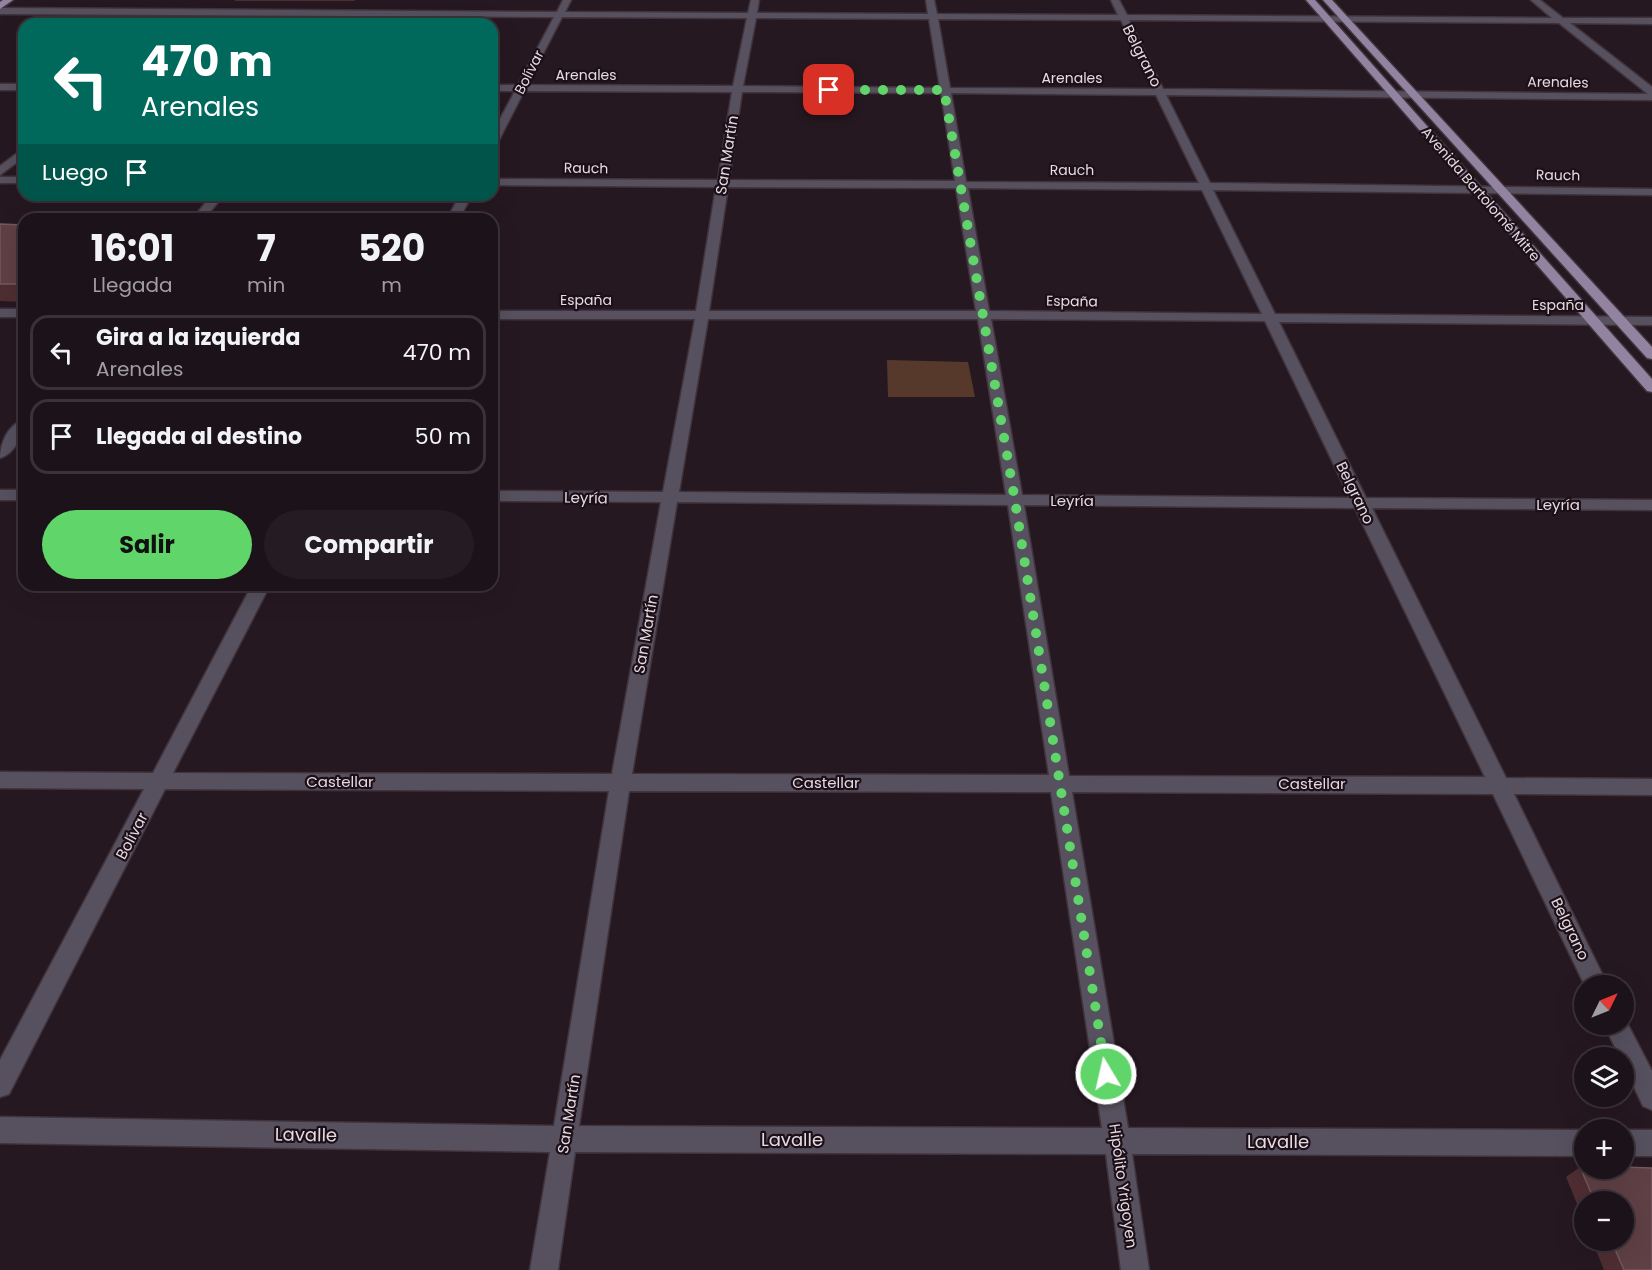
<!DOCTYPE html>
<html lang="es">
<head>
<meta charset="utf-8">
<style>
	:root { --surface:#1c1219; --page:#251b22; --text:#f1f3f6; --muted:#a09ea2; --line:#3a3238; --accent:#60d56a }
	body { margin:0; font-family:Poppins,sans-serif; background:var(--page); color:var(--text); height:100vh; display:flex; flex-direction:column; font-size:22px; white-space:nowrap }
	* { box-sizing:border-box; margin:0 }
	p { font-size:20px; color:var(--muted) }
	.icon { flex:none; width:33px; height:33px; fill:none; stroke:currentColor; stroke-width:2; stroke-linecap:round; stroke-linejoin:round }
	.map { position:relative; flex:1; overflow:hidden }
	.panel { position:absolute; left:18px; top:213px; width:480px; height:378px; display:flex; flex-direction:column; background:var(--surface); border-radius:18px; box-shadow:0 6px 24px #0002,0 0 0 2px var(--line) }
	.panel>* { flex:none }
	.guide { position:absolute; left:18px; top:18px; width:480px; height:183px; border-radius:18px; box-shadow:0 6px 24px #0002,0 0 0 2px var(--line); background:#00695c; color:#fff; overflow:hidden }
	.needle { width:39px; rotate:47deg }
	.tools { position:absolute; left:1574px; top:975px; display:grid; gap:12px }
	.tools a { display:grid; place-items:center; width:60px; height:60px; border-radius:50%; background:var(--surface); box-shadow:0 6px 24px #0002,0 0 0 2px var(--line); font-size:30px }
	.pin { position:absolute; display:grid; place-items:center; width:51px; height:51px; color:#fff; margin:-26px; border-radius:12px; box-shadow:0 3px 9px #0006 }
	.me { position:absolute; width:66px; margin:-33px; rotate:351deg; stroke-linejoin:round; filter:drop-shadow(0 0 4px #0008) }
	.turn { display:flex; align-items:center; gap:21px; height:126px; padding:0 24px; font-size:27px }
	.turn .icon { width:78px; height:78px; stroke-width:2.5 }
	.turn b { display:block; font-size:42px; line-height:51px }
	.then { display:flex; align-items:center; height:57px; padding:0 24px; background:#0003; gap:12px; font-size:22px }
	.eta { display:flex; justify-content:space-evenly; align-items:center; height:102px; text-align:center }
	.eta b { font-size:36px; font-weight:700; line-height:42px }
	.action { display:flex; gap:12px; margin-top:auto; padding:12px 24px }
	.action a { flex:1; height:69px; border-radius:36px; background:var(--accent); color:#111; font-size:24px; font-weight:700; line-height:69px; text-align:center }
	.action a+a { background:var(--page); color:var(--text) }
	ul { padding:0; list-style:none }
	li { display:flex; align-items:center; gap:18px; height:75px; margin:0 12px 9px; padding:0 12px; border:3px solid var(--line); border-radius:18px }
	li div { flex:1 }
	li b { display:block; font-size:22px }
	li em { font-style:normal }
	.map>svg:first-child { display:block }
</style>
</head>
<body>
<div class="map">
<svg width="1652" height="1270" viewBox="0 0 1652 1270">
	<rect width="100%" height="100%" fill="#261821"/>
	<!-- green -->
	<path fill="#56392b" d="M887,360L968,362L975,397H888Z"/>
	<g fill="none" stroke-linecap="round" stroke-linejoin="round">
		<!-- minor casing -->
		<g stroke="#41333c" stroke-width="3">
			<path id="minor" d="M563,0H571L565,12L748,13L751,0H759L757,13L928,14L926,0H934L937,14L1118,15L1111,0H1119L1127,15L1552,18L1531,0H1540L1563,18H1652V24L1570,23L1652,87V100L1166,95L1210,183L1652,189V195L1213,190L1275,314L1652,317V325L1279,322L1366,498L1652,500V510L1372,508L1506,778L1652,779V795L1514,794L1608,986H1585L1493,794L1072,792L1128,1128L1584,1130V1156L1132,1154L1149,1270H1121L1106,1154L575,1152L558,1270H530L550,1152L0,1143V1117L554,1126L609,791L165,789L9,1094L0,1097V1060L144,789L0,788V772L153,773L252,585H270L173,773L612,774L661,502L492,501V491L663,492L695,319H492V311H696L716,187L492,185V179L718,180L732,92L524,91L497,144L492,147V134L515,91H492V85H518L554,17L0,14V8L557,12ZM562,17L747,18L733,86L527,85ZM756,18L929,19L940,88L743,86ZM938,19L1121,20L1153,89L950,88ZM1129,20L1559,23L1648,94L1163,89ZM742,92L941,93L955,181L729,180ZM951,93L1156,95L1199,183L966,182ZM728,187L956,188L976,311H709ZM968,188L1202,190L1262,314L989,311ZM708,319H978L1006,495L679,492ZM991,319L1265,321L1350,498L1022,495ZM677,502L1008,505L1049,775L632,774ZM1024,505L1355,508L1485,777L1069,776ZM629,791L1051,792L1102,1128L579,1126Z
				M0,84H24V90H0Z
				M24,148V157L0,175V166Z
				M0,177H24V183H0Z
				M212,195H224L204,219H192Z
				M460,195H472L459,219H447Z
				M0,309H24V317H0Z
				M24,420C24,433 15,454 0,458C0,444 8,424 24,420Z
				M0,490H24V500H0Z
				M1623,1015L1652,1071V1110L1643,1106L1623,1064V1058H1620L1604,1024H1623Z
				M1623,1130H1652V1156H1623Z"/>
		</g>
		<!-- major casing -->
		<g stroke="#41333c" stroke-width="3">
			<path id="major" d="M3,0H13L0,9V2Z
				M1306,0H1315L1652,379V392L1647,391Z
				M1323,0H1332L1652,347V359L1647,358Z"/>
		</g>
		<!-- minor -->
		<use href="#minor" fill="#57515f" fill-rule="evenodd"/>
		<!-- major -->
		<use href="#major" fill="#9284a1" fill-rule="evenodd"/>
	</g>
	<!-- wall -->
	<path fill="#4f2e32" d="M235,0H356L354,1H235Z
		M0,224L24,225V302L0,301Z
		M1580,1167H1584V1168H1623V1167L1652,1168V1270H1604L1592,1240H1623V1202H1584V1221L1566,1177Z"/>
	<!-- building -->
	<path fill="#5f4045" stroke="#74585d" stroke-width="1.5" d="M0,224L24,225V284H0Z
		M1580,1167H1584V1168H1623V1167L1652,1168V1270H1624L1611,1240H1623V1202H1595Z"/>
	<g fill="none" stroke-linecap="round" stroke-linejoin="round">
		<!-- route -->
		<path stroke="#60d56a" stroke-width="10" stroke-dasharray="0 18" d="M829,90H944L1015,501L1106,1074"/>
	</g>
	<g text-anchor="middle" stroke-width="4.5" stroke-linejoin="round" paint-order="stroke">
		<!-- far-street labels -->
		<g font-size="14" fill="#e4dae0" stroke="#1c0f18">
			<text transform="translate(529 72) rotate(-63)" y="5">Bolívar</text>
			<text x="586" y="80">Arenales</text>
			<text x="1072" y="83">Arenales</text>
			<text transform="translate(1558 82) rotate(1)" y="5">Arenales</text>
			<text transform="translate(586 168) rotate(1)" y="5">Rauch</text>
			<text x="1072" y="175">Rauch</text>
			<text transform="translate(1558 175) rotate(1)" y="5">Rauch</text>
			<text transform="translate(1481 194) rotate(49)" y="5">Avenida Bartolomé Mitre</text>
			<text x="586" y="305">España</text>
			<text transform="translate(1072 301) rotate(1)" y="5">España</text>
			<text x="1558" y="310">España</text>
		</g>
		<!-- street labels -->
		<g font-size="15" fill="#e4dae0" stroke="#1c0f18">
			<text transform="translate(1142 56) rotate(63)" y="5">Belgrano</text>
			<text transform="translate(727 155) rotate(-81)" y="5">San Martín</text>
			<text transform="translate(1355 493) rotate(64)" y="5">Belgrano</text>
			<text transform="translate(586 498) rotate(1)" y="5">Leyría</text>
			<text x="1072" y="506">Leyría</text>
			<text x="1558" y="510">Leyría</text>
			<text transform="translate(646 634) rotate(-80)" y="5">San Martín</text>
			<text x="340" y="787">Castellar</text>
			<text x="826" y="788">Castellar</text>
			<text x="1312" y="789">Castellar</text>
			<text transform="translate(132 836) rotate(-62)" y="5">Bolívar</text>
			<text transform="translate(1570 929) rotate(64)" y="5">Belgrano</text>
			<text transform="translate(569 1114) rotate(-81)" y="5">San Martín</text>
			<text transform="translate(1123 1186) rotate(82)" y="5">Hipólito Yrigoyen</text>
		</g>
		<!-- near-street labels -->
		<g font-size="18" fill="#e4dae0" stroke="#1c0f18">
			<text transform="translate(306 1135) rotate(1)" y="6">Lavalle</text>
			<text x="792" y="1146">Lavalle</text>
			<text x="1278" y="1148">Lavalle</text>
		</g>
	</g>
</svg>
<div class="tools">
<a><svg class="needle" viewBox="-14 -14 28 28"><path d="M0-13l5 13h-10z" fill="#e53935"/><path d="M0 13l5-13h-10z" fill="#a09ea2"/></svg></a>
<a><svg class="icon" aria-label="layers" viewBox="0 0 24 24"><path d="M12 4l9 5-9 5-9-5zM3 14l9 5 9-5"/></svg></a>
<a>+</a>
<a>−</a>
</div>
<div class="pin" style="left:829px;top:90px;background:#d93025"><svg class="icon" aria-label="arrive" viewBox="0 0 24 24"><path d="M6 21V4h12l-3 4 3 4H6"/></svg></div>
<svg class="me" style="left:1106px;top:1074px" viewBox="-20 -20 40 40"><circle r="17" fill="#60d56a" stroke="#fff" stroke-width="3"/><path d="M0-11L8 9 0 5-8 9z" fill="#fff"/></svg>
<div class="guide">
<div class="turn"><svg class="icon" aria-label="left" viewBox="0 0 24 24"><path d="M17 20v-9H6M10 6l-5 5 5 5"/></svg><div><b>470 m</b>Arenales</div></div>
<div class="then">Luego<svg class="icon" aria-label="arrive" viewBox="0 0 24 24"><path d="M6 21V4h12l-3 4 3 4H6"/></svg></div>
</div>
<section class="panel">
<div class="eta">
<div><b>16:01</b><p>Llegada</p></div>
<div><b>7</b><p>min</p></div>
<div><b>520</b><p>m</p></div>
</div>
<ul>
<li><svg class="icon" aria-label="left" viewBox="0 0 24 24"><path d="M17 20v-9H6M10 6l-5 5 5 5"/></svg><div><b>Gira a la izquierda</b><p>Arenales</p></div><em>470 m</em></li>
<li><svg class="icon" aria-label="arrive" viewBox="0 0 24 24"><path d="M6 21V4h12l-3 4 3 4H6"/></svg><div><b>Llegada al destino</b></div><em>50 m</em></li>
</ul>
<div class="action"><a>Salir</a><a>Compartir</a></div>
</section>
</div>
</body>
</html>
